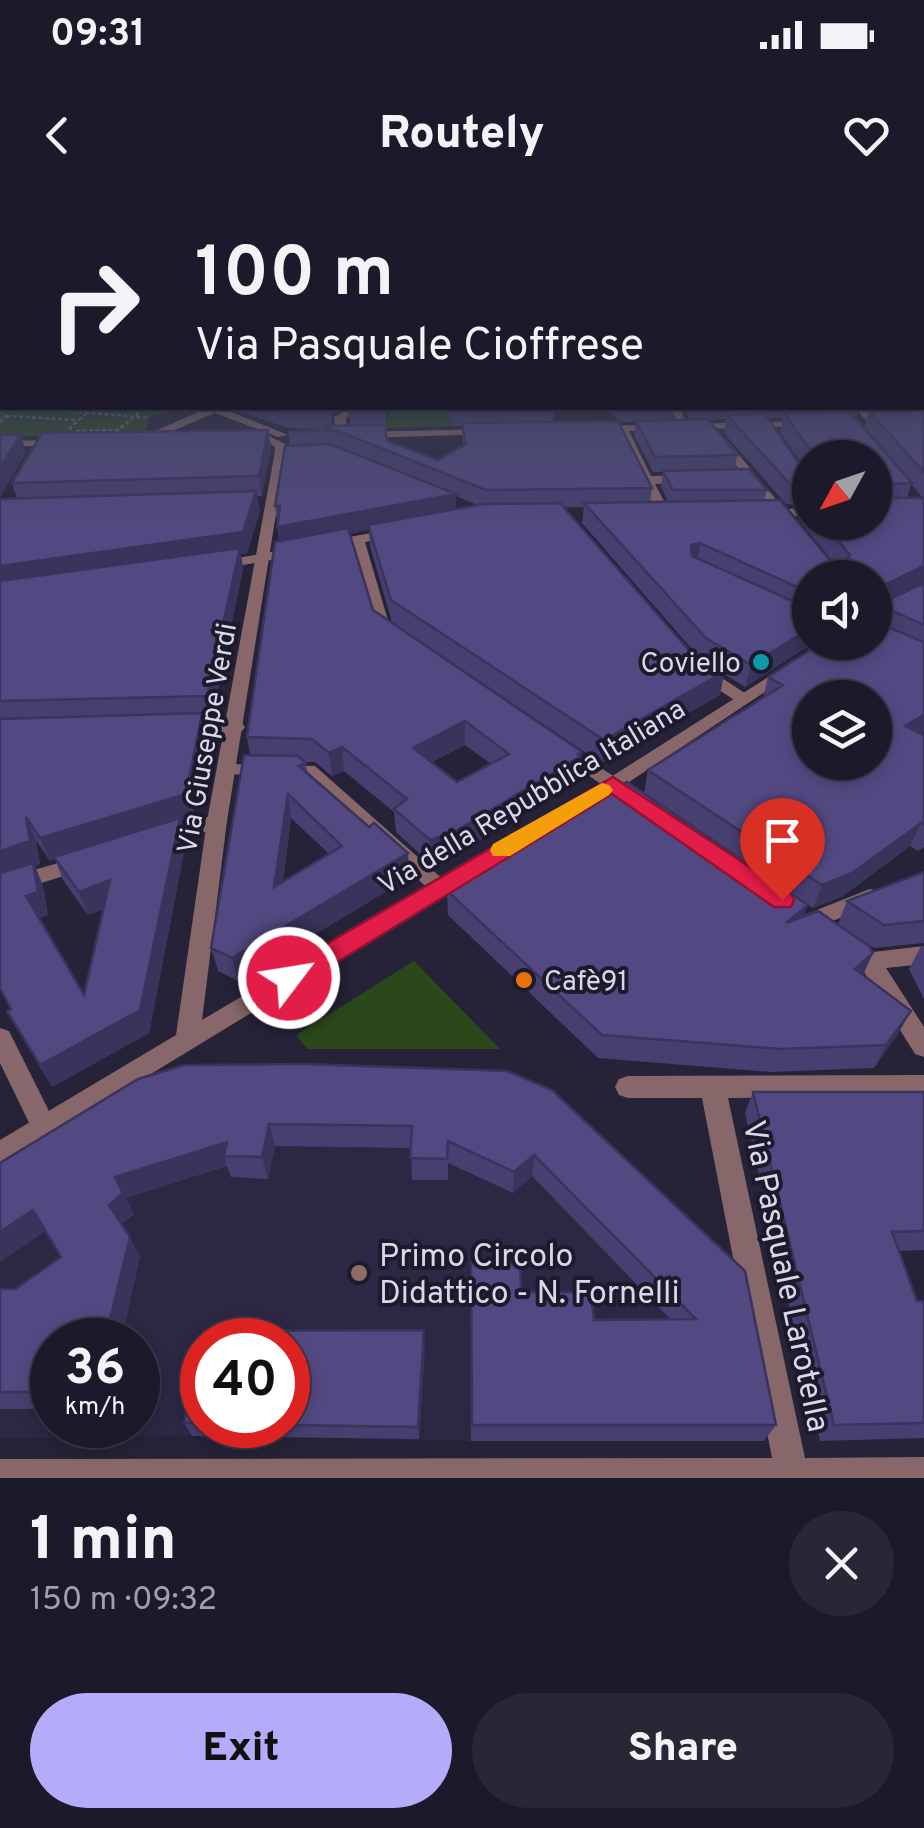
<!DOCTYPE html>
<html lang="en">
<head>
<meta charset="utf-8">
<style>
	:root { --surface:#1c1a2a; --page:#292736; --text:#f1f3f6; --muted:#a0a1a8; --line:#3a3847; --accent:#b4acf9 }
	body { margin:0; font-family:Overpass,sans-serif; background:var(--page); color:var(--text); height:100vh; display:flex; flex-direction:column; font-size:38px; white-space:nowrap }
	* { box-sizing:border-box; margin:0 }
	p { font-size:32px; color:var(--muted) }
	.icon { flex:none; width:55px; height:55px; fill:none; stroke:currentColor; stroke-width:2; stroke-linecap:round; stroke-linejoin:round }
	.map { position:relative; height:1278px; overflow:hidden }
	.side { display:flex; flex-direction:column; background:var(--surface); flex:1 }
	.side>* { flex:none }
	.top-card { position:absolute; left:0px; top:0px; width:925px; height:210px; box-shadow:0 5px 15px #0003,0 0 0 2px var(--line); background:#1c1a2a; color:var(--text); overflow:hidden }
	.needle { width:65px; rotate:230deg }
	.controls { position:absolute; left:792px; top:240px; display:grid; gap:20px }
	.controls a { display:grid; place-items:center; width:100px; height:100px; border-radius:50%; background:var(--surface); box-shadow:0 5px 15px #0003,0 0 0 2px var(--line); font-size:50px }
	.speed { position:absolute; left:30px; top:1118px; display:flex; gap:20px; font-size:50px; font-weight:700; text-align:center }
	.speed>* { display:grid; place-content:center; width:130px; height:130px; border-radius:50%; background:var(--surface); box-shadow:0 5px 15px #0003,0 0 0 2px var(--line); line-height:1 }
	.speed small { font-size:25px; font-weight:400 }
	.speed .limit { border:15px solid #d22; background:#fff; color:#111 }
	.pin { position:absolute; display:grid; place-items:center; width:85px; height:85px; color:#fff; margin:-102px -42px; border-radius:50% 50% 50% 0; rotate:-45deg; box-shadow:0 0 10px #0007 }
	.pin .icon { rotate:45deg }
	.me { position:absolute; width:110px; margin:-55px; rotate:59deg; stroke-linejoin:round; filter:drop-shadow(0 0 8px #0008) }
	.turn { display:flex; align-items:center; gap:35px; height:210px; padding:0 30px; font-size:45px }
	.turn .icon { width:130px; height:130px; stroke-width:2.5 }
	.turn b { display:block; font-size:70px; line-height:85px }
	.round { display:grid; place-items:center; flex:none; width:105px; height:105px; border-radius:52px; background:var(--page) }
	.summary { display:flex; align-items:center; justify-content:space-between; height:170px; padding:0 30px }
	h1 { font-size:60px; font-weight:800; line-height:75px }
	.cta { display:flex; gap:20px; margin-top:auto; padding:20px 30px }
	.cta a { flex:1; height:115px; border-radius:60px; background:var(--accent); color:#111; font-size:40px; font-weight:800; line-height:115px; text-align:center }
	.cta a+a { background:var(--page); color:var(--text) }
	.status { display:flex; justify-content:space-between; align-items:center; height:70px; padding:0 50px; background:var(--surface); direction:ltr }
	.status svg { height:28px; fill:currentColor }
	header { display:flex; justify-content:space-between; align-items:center; height:130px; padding:0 30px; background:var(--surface); font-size:45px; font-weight:800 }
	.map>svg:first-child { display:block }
</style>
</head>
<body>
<div class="status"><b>09:31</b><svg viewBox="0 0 49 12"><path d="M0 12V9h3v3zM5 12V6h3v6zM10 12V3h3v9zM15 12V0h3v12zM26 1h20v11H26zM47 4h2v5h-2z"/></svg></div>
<header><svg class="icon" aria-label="back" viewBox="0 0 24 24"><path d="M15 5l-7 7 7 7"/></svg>Routely<svg class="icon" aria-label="heart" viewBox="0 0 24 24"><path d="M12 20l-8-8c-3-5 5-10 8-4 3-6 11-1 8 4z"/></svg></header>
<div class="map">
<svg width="924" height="1278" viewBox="0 0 924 1278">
	<rect width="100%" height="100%" fill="#262338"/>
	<!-- built -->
	<path fill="#2c2743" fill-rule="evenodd" d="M387,888L736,1091L764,1241H471L192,1236L0,1238V993ZM52,1140H138V1225H52ZM202,1140H288V1225H202Z"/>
	<!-- green -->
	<path fill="#2b481a" d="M0,159L2,208H179L149,218L146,234L0,237Z
		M390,208H448L451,226L386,228Z
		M414,761L500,849H307L296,835Z"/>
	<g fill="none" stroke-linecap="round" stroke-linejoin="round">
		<!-- path -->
		<path stroke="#737082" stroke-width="2.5" stroke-dasharray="4 2.5" stroke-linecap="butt" d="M33,208L149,218
			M0,210L6,216L0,222
			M6,216L78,220
			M69,229L92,208
			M76,231L118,230L145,208"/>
		<!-- minor -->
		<path fill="#87676a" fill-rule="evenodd" d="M351,208H363L346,218L347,236L337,238L334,217Z
			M671,208H681L688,229H680Z
			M855,208H866L879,222L869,224Z
			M622,226L628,229L651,276L690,275L696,279L690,283L655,284L671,314L669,317L657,314L616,229Z
			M717,238H725L784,309L810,308V316H790V321L785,322L777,317L760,316V310L771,309L717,242Z
			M393,329L398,330V336L365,342L389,424L401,433L393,438L374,426L352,345L328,349L321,345L328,341Z
			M300,347L307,351L305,354L215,370L208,366L215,362Z
			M699,465L705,467L754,499L745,504L739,503L693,473L691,470Z
			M236,522L242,523L245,527L242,531L182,534L173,529L182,524Z
			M561,542L635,590L638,594L635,598H621L555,552L552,548L555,544Z
			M229,564L315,566L446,682L450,687L446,692H432L303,576L222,574L220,570Z
			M217,614L224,616L227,621L224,626L157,647L147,640L150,635Z
			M82,656L89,658L92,663L89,668L0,696V680Z
			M870,689L878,691L881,697L878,703L812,729L804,727L801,721L804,715Z
			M849,738L873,752L924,746V764L886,768L924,827V857L915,854L861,767L838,747L841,741Z
			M0,828L9,831L57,927L53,935L44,939L35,935L0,863Z
			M924,875V897L728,898L805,1258L924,1257V1278H0V1259L772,1258L702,898H628L619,895L615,887L619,879L628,876Z"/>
		<!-- tertiary -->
		<path fill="#87676a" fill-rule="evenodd" d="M207,208H221L288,235L278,237L215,213L146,242L136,240Z
			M807,221L811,222V226L596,232L590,229L596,226Z
			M487,229L493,232L491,234L361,238L355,235L361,232Z
			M242,236H269L287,245L227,621L202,820L606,580L781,469H793L795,472L620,588L0,966V940L176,835L207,621L274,257L275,247L267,242L238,241V237Z
			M67,240V244L63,245L0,247V241Z"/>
	</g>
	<!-- wall -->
	<path fill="#473f70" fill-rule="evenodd" d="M230,208H344L332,214V226H350L349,208L387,209L386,228L387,241L438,260L463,246L462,226H452L448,208H554L553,222L652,288L650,302L668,301L661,287L663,272H653L634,235L636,222H620L607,208H674L673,220L689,219L684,208H811L810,213L823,212L821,208H859L857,216H854L864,228L869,211H874L871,208H918L917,210H924V532L921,534L924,535V647L918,651L910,646L843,696L813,708L644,593L648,570L763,498L768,477L875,442V378H810V442H815L745,487L724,474L720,495L601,563L392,422L370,346L369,330L349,334L373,410L580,575L578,580L456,655L431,664L396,632L394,612L344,571L332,576L315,562H305L308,574L410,677L238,781L218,771L211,748L250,555L247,537L279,341L275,306L290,246L288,232L323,230L288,228ZM768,218H783L780,232L809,274L806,273ZM726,219L724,233L786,304L803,305L799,320L831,359L764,300L767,290L735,270L737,255L709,220ZM810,258H875V322H810ZM911,284L923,298H907ZM456,296L477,305L456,309ZM564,307H584L582,323L697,455L688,449ZM465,545L491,564L457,582L432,562ZM291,618L329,654L283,682Z
		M268,230L271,249L262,296H257L260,311L247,353L241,354L243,369L212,518H203L207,536L192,618L181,621L186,642L149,833L52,887L7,811L11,809L0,788V300L17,298L12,283ZM36,640L50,661L55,659L63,680L88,715L103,709L84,795L39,718L48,715L43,686L35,666L40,664Z
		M924,672V743L874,748L838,724L847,701Z
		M447,691L803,717L873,753L863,775L898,834L874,868L771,872L598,858L448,715Z
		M921,746H924V799L909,769Z
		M507,871L776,1225L764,1241H471V1063L521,1092L594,1120L670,1119L532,976L513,993L448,963V980H412L411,948L275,946L268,979L231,977L227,966L126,998L134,1014L122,1024L140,1057L52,1140V1209H0V1089H15L61,1057L46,1031L0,963Z
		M753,892H924V1050L899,1051L917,1101H924V1238L820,1241L745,913Z
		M424,1130L425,1145L419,1239L192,1236L184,1223L203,1131ZM202,1140H288V1225H202Z"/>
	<!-- shaded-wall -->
	<path fill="#3a335b" d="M331,208H344L332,214V230Z
		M268,230L271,249L262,296L259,276Z
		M21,234L26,253L0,298V268Z
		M256,291L260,311L247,353L241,354L243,369L212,518L207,496L0,388V366Z
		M456,294V314L368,325L369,330L280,347L277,327Z
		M700,343L697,364L687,366L691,345Z
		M924,366V384L875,408L880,387Z
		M810,428V442H815L745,487L751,465Z
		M724,472L720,495L601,563L604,540Z
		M202,513L207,536L192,618L181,621L186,642L149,833L52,887L40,865L140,810L179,622L50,661L40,638Z
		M924,515V532L896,548L905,526Z
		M465,521V545L414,571L413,548Z
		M342,547L344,571L332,576L329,553Z
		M582,552L578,580L456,655L431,664L430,640Z
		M288,594L291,618L279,711L274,687Z
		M26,617L36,640L40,664L35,666L43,686L48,715L37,719L0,679V651Z
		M921,623L910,646L843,696L813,708L822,685Z
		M408,653L410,677L238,781L232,758Z
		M110,680L118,703L88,715L79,692Z
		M808,705L799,728L786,723Z
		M873,753L862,776L855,769Z
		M911,811L898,834L874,868L886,845Z
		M269,924L275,946L268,979L262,957Z
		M227,942L224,956L227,966L126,998L134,1014L120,1025L109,1005L115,977Z
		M534,955L532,976L513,993L514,972Z
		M33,1010L47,1030L0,1062V1032Z
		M130,1037L140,1057L122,1140H105Z
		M424,1130L425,1145L419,1239L418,1227Z"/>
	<!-- building -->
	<path fill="#534982" stroke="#3a335b" stroke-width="2.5" fill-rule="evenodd" d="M922,153H924V187H922Z
		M274,208H331L330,213L286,212Z
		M349,208H385V212L349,213Z
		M451,208H547L452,209Z
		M924,210V272L869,211Z
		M850,212L912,283L878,285L879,298H924V366L880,387L879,404L924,383V425L884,407L879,410L880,424L924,442V515L905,526L924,535V625L921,623L852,673L822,685L648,570L783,485L768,477L822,442H875V378H810V393L700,343L691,345L692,356L810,409V428L751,465L706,438L584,303L780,300L829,359L847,361L850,355L823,322H875V258H816L784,213ZM810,498H875V562H810Z
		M765,214L806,273L810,274V285L790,284L727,215Z
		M708,219L737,255L655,257L636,221Z
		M618,221L652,288L486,290L338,231L288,232L331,229L323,226L385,225L387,241L438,260L466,244L462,223Z
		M268,230L259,276L12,283L42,233Z
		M21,234L0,268V235Z
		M330,244L456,294L277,327L280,306H275L285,246Z
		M749,269L767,290H673L663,271Z
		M256,291L243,332L0,366V300L2,299Z
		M560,303L688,449L724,472L604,540L391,400L368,325L484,304Z
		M348,328L373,410L582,552L578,554L581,556L456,631L430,640L394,609L407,599L342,547L329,553L312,539L247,537L275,342ZM465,521L509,554L457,582L413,548Z
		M240,348L207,496L0,501V381Z
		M202,513L186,594L40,638L26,617L30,641L0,651V519Z
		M244,555L298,556L306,563L299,566L369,627L374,623L408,653L232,758L211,748ZM288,594L342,646L274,687Z
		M627,582L808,705L786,723L818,711L869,746L873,753L855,769L911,811L886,845L780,849L602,835L447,691Z
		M180,618L140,810L40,865L7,811L11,809L0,788V673L33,663L38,692L26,696L84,795L110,680L79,692L54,657Z
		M924,672V721L884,725L847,701Z
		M304,864L507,871L552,890L745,1071L776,1225H472L471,1063L520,1062L521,1092H591L594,1120L696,1119L534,955L514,972L448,941L447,959L410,958L412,926L269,924L262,957L224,956L227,942L115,977L123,993L109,1005L130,1037L105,1140H52V1192H0V1089H15L61,1057L33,1010L0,1032V963L138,879L184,865Z
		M753,892H924V1031L892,1032L917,1101H924V1223L834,1225Z
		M424,1130L418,1227L288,1225V1140H202V1223H184L203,1131Z"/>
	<!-- sky -->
	<linearGradient id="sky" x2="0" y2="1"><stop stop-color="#15131f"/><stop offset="0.46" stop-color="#41455e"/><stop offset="1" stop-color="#41455e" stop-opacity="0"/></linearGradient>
	<rect width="924" height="332" fill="url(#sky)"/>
	<!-- route -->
	<path fill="#e11d48" stroke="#92132f" stroke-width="2.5" d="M613,577L791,694L794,700L791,707H774L612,594L298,786L289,789L280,786L276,778L280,771Z"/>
	<!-- slow -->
	<path fill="#f59e0b" d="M602,583L609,585L613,590L609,595L510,656H493L490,650L493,644Z"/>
	<!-- markers -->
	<circle fill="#0f9aa8" stroke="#1d1a2e" stroke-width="4" cx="761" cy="462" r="10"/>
	<circle fill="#e8710a" stroke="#1d1a2e" stroke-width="4" cx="524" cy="780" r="10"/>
	<circle fill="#8d6e63" stroke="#1d1a2e" stroke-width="4" cx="359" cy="1073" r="10"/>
	<g text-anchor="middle" stroke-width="8" stroke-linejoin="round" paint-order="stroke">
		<!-- poi labels -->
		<g font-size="28" fill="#dad8e7" stroke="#1d1a2e" text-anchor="end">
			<text x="741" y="472">Coviello</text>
			<text x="544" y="790" text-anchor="start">Cafè91</text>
		</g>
		<!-- street labels -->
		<g font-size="28" fill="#dad8e7" stroke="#1d1a2e">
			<text transform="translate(206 538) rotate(-80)" y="10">Via Giuseppe Verdi</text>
			<text transform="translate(531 596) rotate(-31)" y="10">Via della Repubblica Italiana</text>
		</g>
		<!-- near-poi labels -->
		<g font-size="32" fill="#dad8e7" stroke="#1d1a2e" text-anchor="start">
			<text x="379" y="1066">Primo Circolo<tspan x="379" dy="37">Didattico - N. Fornelli</tspan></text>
		</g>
		<!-- near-street labels -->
		<g font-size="32" fill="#dad8e7" stroke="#1d1a2e">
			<text transform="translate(787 1076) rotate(78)" y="11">Via Pasquale Larotella</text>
		</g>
	</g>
</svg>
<div class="controls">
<a><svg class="needle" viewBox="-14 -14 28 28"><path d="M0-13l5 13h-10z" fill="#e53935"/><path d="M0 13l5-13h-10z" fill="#a0a1a8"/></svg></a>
<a><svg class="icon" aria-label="sound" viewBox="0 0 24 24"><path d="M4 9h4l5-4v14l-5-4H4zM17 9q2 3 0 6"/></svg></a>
<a><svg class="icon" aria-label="layers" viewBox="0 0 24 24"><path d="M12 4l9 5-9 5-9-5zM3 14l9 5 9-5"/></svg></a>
</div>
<div class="speed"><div>36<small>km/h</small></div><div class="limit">40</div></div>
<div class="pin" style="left:782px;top:700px;background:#d93025"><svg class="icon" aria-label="arrive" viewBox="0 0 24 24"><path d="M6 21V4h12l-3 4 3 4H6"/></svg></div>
<svg class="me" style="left:289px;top:778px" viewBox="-20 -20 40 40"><circle r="17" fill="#e11d48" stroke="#fff" stroke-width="3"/><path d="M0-11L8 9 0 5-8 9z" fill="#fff"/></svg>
<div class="top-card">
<div class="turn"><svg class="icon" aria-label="right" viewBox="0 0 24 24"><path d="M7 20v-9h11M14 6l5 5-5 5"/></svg><div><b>100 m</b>Via Pasquale Cioffrese</div></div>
</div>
</div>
<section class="side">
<div class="summary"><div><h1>1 min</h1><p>150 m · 09:32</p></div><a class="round"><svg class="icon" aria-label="close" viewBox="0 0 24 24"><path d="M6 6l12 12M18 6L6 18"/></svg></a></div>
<div class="cta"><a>Exit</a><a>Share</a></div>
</section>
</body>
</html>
